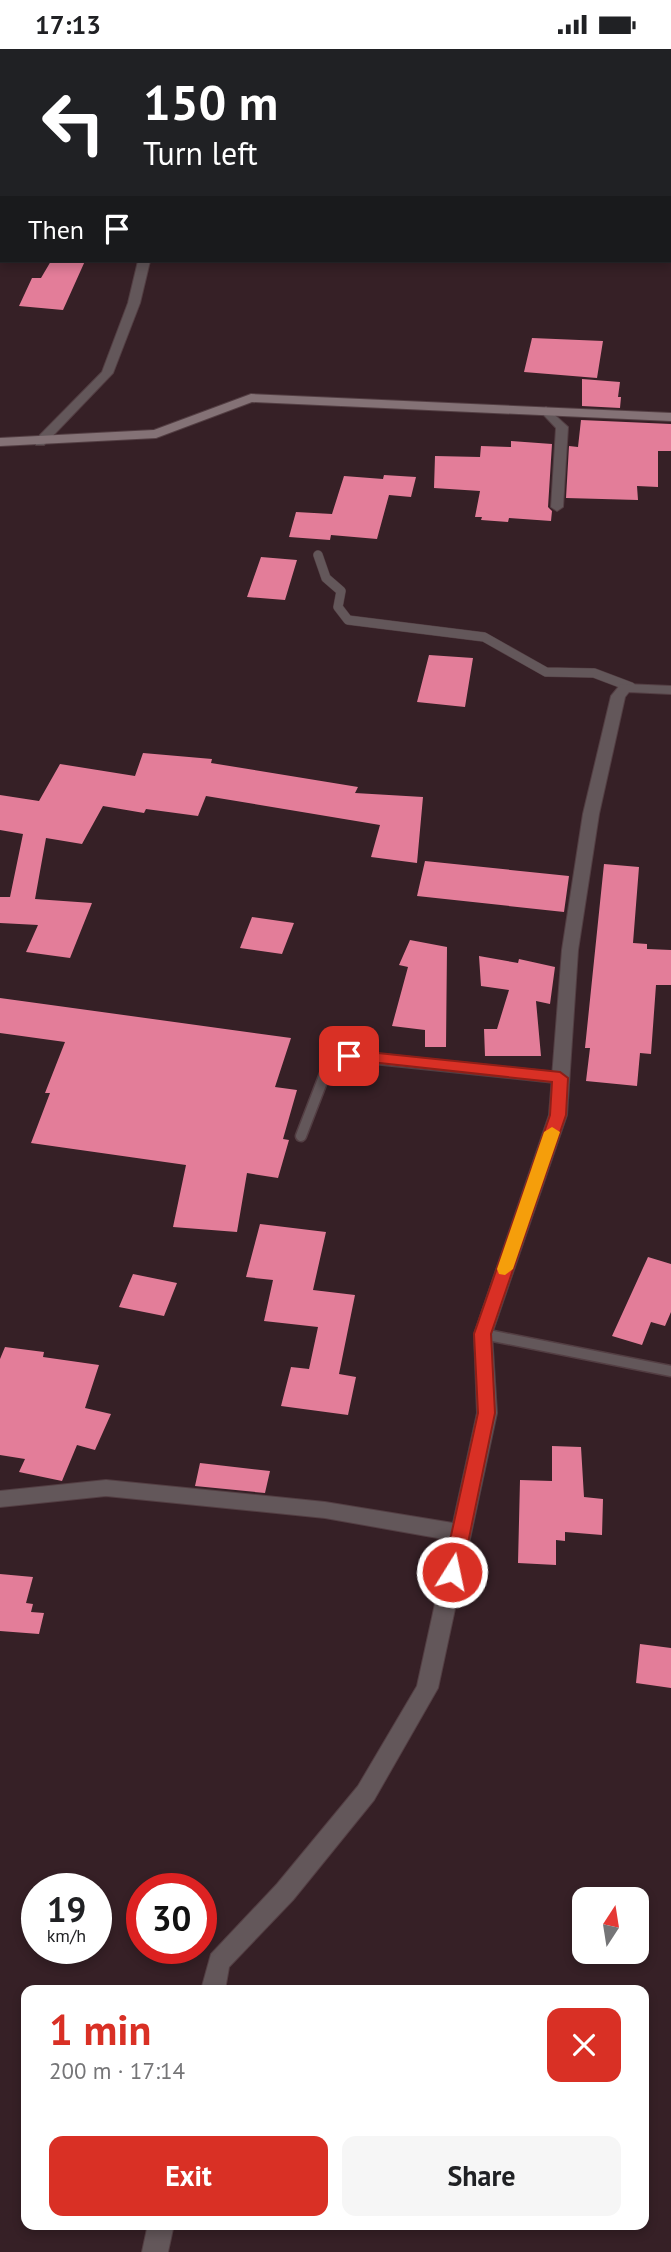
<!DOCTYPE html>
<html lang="en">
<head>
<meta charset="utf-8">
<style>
	:root { --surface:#fff; --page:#f6f6f6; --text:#202124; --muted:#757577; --accent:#d93025 }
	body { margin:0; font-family:"PT Sans",sans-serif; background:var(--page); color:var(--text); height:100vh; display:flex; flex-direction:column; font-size:26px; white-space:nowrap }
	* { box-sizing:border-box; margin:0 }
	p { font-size:23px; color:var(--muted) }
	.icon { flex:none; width:38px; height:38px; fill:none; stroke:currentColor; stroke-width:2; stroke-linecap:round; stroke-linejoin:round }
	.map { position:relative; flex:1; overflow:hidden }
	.drawer { position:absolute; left:21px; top:1936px; width:628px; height:245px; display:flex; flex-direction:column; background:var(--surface); border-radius:14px; box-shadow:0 4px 10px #0003 }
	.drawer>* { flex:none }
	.guide { position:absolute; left:0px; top:0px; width:672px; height:214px; box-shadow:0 4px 10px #0003; background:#202124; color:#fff; overflow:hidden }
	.needle { width:46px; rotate:12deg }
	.fabs { position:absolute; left:572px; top:1838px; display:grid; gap:14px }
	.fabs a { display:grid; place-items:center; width:77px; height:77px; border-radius:14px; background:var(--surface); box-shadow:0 4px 10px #0003; font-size:35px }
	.speed { position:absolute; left:21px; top:1824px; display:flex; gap:14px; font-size:35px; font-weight:700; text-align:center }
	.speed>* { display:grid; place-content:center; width:91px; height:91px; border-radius:50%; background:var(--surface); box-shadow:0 4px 10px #0003; line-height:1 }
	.speed small { font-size:18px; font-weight:400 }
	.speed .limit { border:10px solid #d22; background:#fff; color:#111 }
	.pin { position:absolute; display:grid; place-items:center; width:60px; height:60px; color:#fff; margin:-30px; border-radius:14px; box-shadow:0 4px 10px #0006 }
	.me { position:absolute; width:77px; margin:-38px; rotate:10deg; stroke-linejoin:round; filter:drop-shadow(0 0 5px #0008) }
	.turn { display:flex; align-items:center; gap:24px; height:147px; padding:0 28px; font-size:32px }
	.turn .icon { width:91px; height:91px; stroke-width:2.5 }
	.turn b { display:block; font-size:49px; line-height:60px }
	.then { display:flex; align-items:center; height:66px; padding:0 28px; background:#0003; gap:14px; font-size:26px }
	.round { display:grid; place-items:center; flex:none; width:74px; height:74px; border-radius:14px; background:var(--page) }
	.headline { display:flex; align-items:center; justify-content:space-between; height:119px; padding:0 28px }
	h1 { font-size:42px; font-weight:700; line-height:52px; color:var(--accent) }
	.button { display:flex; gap:14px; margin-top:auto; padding:14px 28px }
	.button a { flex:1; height:80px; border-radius:14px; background:var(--accent); color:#fff; font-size:28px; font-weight:700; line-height:80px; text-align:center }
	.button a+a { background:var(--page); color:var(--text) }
	.status { display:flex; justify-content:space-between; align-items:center; height:49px; padding:0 35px; background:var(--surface); direction:ltr }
	.status svg { height:19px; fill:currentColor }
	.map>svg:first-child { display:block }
</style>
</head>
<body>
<div class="status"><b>17:13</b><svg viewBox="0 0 49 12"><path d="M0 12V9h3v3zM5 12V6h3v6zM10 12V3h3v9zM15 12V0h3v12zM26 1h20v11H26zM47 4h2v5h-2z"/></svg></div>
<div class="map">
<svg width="671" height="2203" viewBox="0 0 671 2203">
	<rect width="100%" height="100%" fill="#362026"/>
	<!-- building -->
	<path fill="#e37d99" d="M51,212H85L63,261L19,257L32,229H41Z
		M532,289L603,292L597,329L524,323Z
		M582,330L620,333L618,348H621L620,359L582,357Z
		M581,371L671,375V402H658V438L637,437L638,451L566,449L569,397L578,398Z
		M511,392L552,395L548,458L552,462L551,472L509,469L508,473L481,471L482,468H475L480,442L434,439L435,407L480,408L481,397L511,398Z
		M384,426L416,428L411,448L389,446L377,490L331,486L330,491L289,488L296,463L332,465L344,427L383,430Z
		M261,508L297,511L285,551L247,548Z
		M429,606L473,609L465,658L417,653Z
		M143,704L212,710L211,714L358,738L355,744L423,748L417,814L371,808L380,776L206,747L198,767L146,760L144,764L103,757L82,795L46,789L35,850L92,854L70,909L26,903L38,876L0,874V848H10L23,785L0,781V746L39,752L60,715L135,727Z
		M425,812L569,827L564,863L417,847Z
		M604,815L639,818L633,894L647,895V900L671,901V936H656L651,1005L640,1004L637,1037L586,1032L590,999H585Z
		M252,868L294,874L282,905L240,899Z
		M410,891L447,898L446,998H425V981L392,977L408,918L399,916Z
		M479,907L518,914L519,910L555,918L550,955L536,952L541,1007H485L484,980H497L509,941L481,937Z
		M0,949L291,989L275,1038L297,1041L283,1090L289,1091L278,1129L247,1124L237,1183L173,1178L186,1116L31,1094L50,1044H45L65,993L0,984Z
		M260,1175L326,1183L313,1241L355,1246L339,1325L356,1328L348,1366L281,1357L291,1318L309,1320L318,1278L264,1272L273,1231L246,1228Z
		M648,1208L671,1215V1263L665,1277L651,1273L642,1296L612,1287Z
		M133,1225L177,1234L164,1267L119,1258Z
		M5,1298L44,1303L43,1308L99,1316L85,1359L111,1365L95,1401L77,1396L62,1432L19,1423L25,1410L0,1406V1310Z
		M552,1397L581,1398L584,1448L603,1450L602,1486L565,1483V1492L556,1491V1516L518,1514L520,1431L552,1432Z
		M200,1414L270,1422L265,1444L195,1437Z
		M0,1525L33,1528L26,1554L33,1555L31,1563L44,1564L39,1585L0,1582Z
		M640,1595L671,1599V1639L636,1634Z"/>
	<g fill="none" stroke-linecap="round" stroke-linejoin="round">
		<!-- lane-far1 casing -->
		<g stroke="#533e43" stroke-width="10">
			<path id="lane-far1" d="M318,506L326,529L341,542L338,558L348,571L484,588L546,623L594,624L631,638"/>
		</g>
		<!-- lane casing -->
		<g stroke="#533e43" stroke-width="13">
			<path id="lane" d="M301,1087L328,1017L334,1010L349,1007L560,1029
				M483,1285L671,1322"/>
		</g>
		<!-- street casing -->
		<g stroke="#533e43" stroke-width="2">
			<path id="street" d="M44,0H54L43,2Z
				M629,0H644L627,2Z
				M2,27V34H0V28Z
				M138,212H150L140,254L113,324L44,396H36V390L102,323L128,254Z
				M546,358L568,378L563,458L557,462L551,458L556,379L540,362Z
				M625,635L671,637V645L629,643L625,648L599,765L578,901L567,1066L492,1285L497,1364L438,1639L374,1751L293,1851L229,1918L225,1941H201L211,1905L277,1835L358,1737L417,1637L449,1491L325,1469L106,1447L0,1458V1442L106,1431L325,1453L453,1474L477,1364L474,1285L549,1066L562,901L583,765L611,647L620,636Z
				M148,2175H174L168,2203H142Z"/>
		</g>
		<!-- secondary casing -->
		<g stroke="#533e43" stroke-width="2">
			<path id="secondary" d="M251,345L671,364V372L252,353L156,389L0,397V389L154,381Z"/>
		</g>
		<!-- lane-far1 -->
		<use href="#lane-far1" stroke="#63575a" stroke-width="9"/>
		<!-- lane -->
		<use href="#lane" stroke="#63575a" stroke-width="10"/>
		<!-- street -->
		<use href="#street" fill="#63575a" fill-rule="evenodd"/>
		<!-- secondary -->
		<use href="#secondary" fill="#847276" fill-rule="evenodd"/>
	</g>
	<!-- route -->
	<path fill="#d93025" stroke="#8d1f18" stroke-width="2" d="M349,1001L560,1023L568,1029L566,1066L491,1285L495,1364L462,1523L459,1529L452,1531L446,1529L443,1523L478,1364L474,1285L550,1066L552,1033L343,1010L341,1007Z"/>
	<!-- slow -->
	<path fill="#f59e0b" d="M552,1078L560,1083L513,1220L505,1226L499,1225L497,1220L544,1083Z"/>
</svg>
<div class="fabs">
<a><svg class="needle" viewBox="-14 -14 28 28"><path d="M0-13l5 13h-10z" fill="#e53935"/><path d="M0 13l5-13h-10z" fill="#757577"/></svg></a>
</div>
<div class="speed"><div>19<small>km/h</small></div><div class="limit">30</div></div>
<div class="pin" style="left:349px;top:1007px;background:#d93025"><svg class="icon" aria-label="arrive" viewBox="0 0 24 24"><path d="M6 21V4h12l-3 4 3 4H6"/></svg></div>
<svg class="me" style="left:452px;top:1523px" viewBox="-20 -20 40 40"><circle r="17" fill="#d93025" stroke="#fff" stroke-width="3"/><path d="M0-11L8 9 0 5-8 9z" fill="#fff"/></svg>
<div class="guide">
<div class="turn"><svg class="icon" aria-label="left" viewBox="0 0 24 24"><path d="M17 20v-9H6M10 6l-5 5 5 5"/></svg><div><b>150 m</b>Turn left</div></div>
<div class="then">Then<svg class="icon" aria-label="arrive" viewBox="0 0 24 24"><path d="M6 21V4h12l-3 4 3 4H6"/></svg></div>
</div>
<section class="drawer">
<div class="headline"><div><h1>1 min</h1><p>200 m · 17:14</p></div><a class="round" style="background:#d93025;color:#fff"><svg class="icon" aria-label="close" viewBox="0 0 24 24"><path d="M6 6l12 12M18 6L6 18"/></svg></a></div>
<div class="button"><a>Exit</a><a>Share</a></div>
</section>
</div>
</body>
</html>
